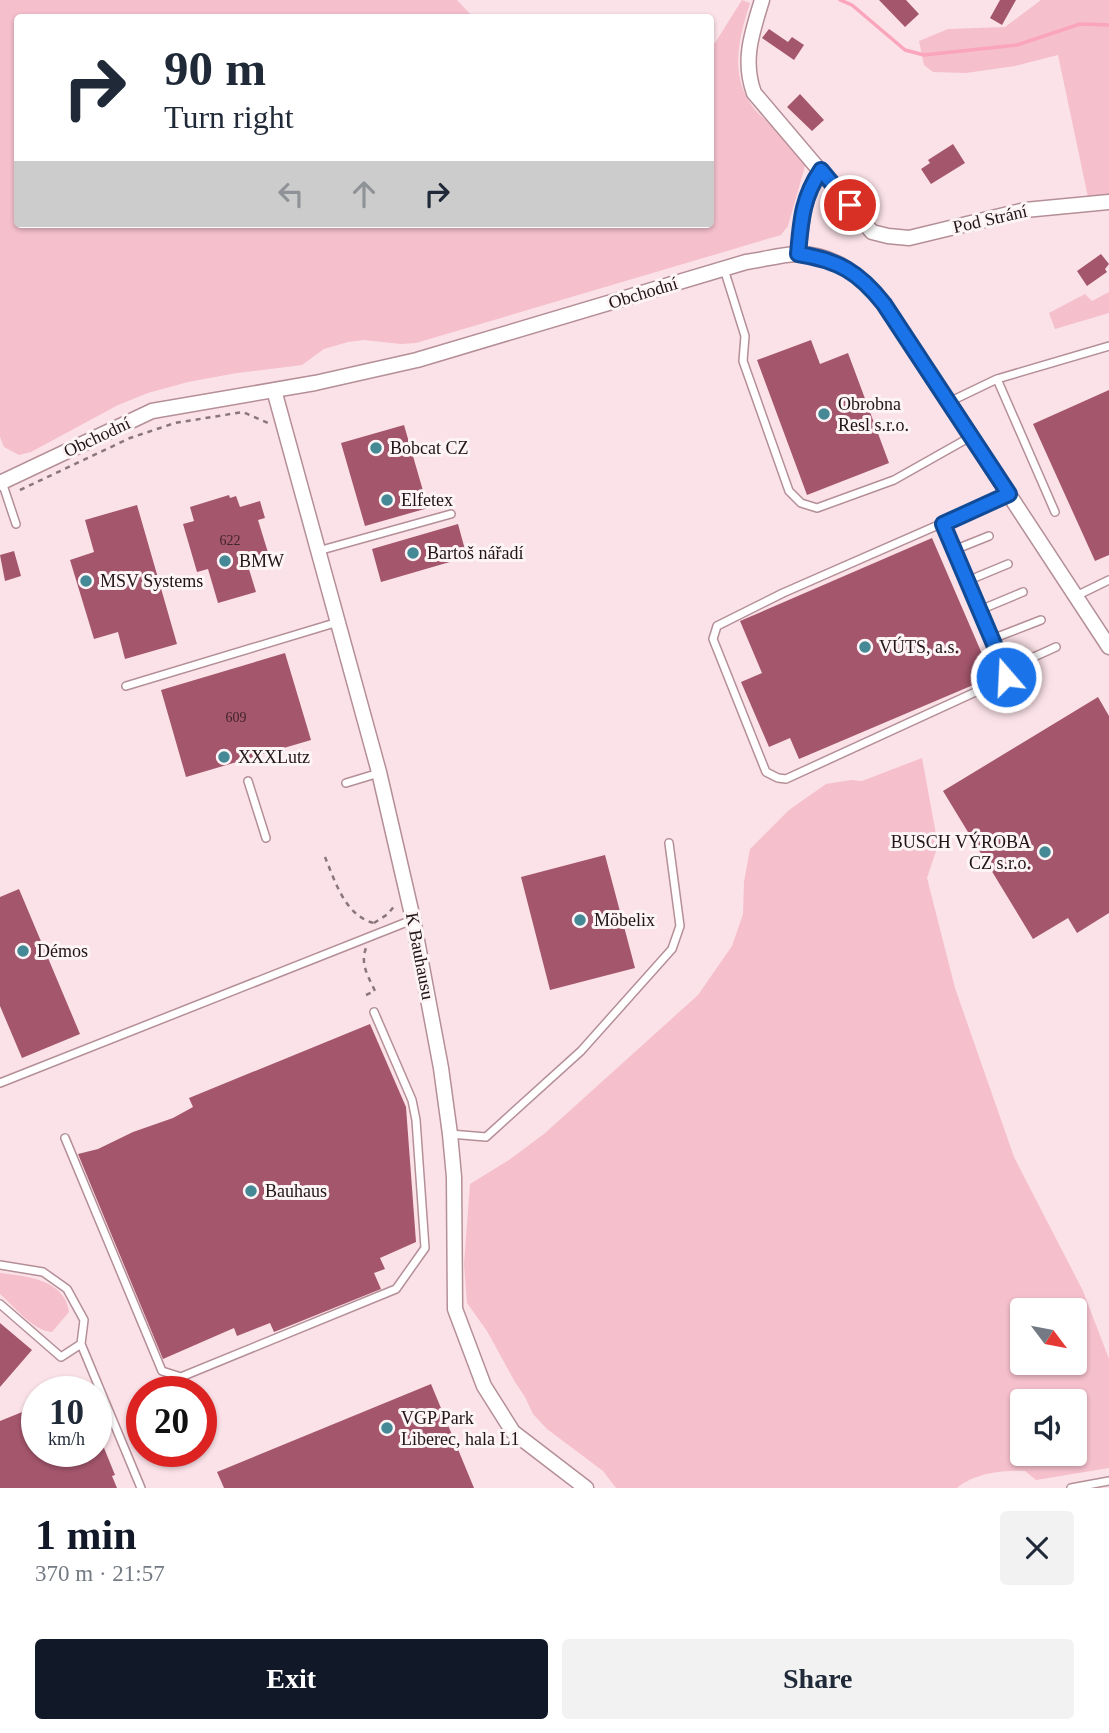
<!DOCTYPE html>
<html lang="en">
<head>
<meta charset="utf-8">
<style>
	:root { --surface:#fff; --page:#f2f2f3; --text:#1f2937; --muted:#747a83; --accent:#111827 }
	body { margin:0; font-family:"Times New Roman",serif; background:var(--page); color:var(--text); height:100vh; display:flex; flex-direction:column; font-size:26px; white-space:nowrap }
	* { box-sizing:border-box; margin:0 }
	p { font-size:23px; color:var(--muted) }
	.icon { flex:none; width:38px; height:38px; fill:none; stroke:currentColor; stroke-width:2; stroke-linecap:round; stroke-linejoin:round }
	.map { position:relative; height:1488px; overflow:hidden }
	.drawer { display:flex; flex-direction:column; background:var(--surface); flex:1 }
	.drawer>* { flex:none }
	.banner { position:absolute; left:14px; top:14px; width:700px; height:214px; border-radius:7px; box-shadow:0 2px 5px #0004; background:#fff; color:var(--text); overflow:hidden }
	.needle { width:46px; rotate:122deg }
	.fabs { position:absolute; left:1010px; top:1298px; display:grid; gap:14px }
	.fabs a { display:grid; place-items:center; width:77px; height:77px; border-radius:7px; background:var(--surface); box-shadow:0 2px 5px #0004; font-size:35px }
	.speed { position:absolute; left:21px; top:1376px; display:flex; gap:14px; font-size:35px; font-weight:700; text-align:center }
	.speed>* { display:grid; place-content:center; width:91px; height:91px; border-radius:50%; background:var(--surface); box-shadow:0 2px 5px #0004; line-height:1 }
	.speed small { font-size:18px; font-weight:400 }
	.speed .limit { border:10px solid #d22; background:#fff; color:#111 }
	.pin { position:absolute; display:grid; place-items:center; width:60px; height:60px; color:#fff; margin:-30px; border:4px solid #fff; border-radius:50%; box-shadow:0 2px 7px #0007 }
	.me { position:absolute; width:77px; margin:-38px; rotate:341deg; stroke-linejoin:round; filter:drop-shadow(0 0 5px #0008) }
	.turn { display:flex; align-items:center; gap:24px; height:147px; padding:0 35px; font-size:32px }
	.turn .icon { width:91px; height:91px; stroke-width:2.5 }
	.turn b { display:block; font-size:49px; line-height:60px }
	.lanes { display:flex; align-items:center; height:66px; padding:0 35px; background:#0003; justify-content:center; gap:35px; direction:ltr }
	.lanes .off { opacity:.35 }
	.round { display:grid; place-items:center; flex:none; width:74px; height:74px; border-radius:7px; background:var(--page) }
	.summary { display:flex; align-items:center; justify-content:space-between; height:119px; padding:0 35px }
	h1 { font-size:42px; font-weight:700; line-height:52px; color:var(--accent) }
	.action { display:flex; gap:14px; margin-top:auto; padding:14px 35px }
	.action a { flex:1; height:80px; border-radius:7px; background:var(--accent); color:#fff; font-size:28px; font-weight:700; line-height:80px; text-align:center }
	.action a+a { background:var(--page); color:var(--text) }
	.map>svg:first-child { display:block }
</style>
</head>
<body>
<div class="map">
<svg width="1109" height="1488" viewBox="0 0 1109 1488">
	<rect width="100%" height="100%" fill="#fbe2e8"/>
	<!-- green -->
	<path fill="#f5bfcc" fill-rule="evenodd" d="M0,0H457L473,17L18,18V224H710L711,45L715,43L742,0L750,3C739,38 729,75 753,107C761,118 772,124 781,133C791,141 798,152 806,162L805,166L788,226L781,235L416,343L401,344L364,340L348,342L324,349L302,365L237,373L188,382L148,393L118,405L31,452L19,455L4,447L0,437Z
		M1041,0H1109V197H1088L1058,55L1015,66L966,73L933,72L924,65L919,41L948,29L1005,27Z
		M1109,292V313L1055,329L1049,313L1085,294L1092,301Z
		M922,758L938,845L927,878L955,988L1014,1157L1083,1291L1109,1359V1468L1036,1480L1025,1471C1003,1470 975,1473 957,1488H616L603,1471L547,1429L533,1414L525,1397L515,1382L487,1331L467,1303L464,1264L470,1184L509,1160L544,1134L698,995L732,946L743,914L744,882L750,849L789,810L826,784L851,780L862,781ZM1022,1311H1074V1363H1022ZM1022,1402H1074V1454H1022Z
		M0,1273C25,1276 65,1279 69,1312L52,1332C33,1331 14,1306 0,1294Z"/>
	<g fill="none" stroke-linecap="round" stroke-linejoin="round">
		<!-- stream -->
		<path stroke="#faa5bb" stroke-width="3.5" d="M840,0L852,5L905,50L924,55L1017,45L1080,24L1109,25"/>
	</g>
	<!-- building -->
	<path fill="#a4566d" d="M879,0H906L919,14L905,27Z
		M1000,0H1016L1002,25L990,18Z
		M769,29L788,42L792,37L804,45L794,60L762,38Z
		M800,94L824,120L812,131L787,107Z
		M953,144L965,163L931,184L921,169L930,163L928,160Z
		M1101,254L1109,264L1105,269L1107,272L1087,286L1077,271Z
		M811,340L820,364L848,353L889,463L807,495L757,360Z
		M1109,390V555L1095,561L1033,424Z
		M404,425L428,508L365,526L341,443Z
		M229,495L230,498L236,496L240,507L260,501L265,518L258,520L270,559L248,566L256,592L218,603L208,569L197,572L183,524L194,521L190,507Z
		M137,505L177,644L125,659L118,632L94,639L70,560L94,552L85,520Z
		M458,524L467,557L381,582L372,549Z
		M932,538L992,677L799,759L790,738L769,747L741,682L762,673L740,621Z
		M14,551L21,576L5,581L0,555Z
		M285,653L311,740L186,777L161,690Z
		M1098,697L1109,716V913L1077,933L1068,918L1033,939L943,791Z
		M605,855L635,968L550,990L521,877Z
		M19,889L80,1034L22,1058L0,1006V897Z
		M370,1024L406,1107L416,1242L380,1258L385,1269L374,1273L381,1289L274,1332L270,1323L237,1336L234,1328L163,1359L78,1154L98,1149L133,1132L173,1118L193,1107L189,1098Z
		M0,1323L32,1350L0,1387Z
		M431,1384L474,1488H224L217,1472Z
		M96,1399L110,1431L100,1438L115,1475L112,1476L117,1488H0V1421L37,1406V1451H96Z"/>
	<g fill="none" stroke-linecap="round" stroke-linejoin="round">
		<!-- service casing -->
		<g stroke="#b58f98" stroke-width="10">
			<path id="service" d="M724,269L745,336L743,361L789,491L801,503L817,508L894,480L972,436
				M997,379L1055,512
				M949,402L997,379L1109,346
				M2,482L16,524
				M943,524L1005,670L1006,678L786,779L778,778L766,772L713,639L717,626L783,593L1009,494
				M954,550L989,536
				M318,551L451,514
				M967,581L1008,564
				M1076,596L1109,580
				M980,610L1023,592
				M992,639L1041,620
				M1005,670L1056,647
				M126,686L338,622
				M248,781L266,838
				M346,783L379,773
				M0,1083L412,920
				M450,1134L486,1137L581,1051L672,949L680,926L669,843
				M65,1138L162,1371L181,1377L396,1289L425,1248L416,1120L412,1100L374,1012
				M0,1265L43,1272L67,1289L84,1320L81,1344L61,1357L0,1304
				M81,1344L141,1488
				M1071,1488L1109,1481"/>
		</g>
		<!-- minor casing -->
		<g stroke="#b58f98" stroke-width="17">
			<path id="minor" d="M762,0C752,33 742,60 754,93L872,232L888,236L909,238L1025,210L1109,202
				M798,254C802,221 802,198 821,170
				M274,390L379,772L413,919L441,1068L450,1134L454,1177L455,1309L484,1386L513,1432L586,1488
				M0,483L152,411L315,383L417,360L746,262C762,260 779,255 796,254C833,252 863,278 884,304L1109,647"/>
		</g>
		<!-- path -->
		<path stroke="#8a777c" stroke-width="2.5" stroke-dasharray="5 5" stroke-linecap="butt" d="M20,490L130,438L175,423L243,412L268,423
			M325,857C335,881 345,916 374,923
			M374,923L388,914L395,905
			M366,995L375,991C368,976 360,964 366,948"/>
		<!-- service -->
		<use href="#service" stroke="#fff" stroke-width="7"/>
		<!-- minor -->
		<use href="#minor" stroke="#fff" stroke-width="14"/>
	</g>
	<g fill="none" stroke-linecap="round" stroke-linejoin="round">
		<!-- route casing -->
		<g stroke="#114b97" stroke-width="18">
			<path id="route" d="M850,205L821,170C802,198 801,221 798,254C838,260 859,272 884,304L1009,494L943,524L1005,670L1006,677"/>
		</g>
		<!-- route -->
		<use href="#route" stroke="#1a73e8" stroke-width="12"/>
	</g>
	<!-- markers -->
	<g fill="#458997" stroke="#fdf4f6" stroke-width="2.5">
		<circle cx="824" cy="414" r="7"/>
		<circle cx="376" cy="448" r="7"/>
		<circle cx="387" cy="500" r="7"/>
		<circle cx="413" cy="553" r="7"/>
		<circle cx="225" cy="561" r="7"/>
		<circle cx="86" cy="581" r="7"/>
		<circle cx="865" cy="647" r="7"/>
		<circle cx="224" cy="757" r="7"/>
		<circle cx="1045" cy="852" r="7"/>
		<circle cx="580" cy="920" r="7"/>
		<circle cx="23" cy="951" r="7"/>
		<circle cx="251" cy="1191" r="7"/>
		<circle cx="387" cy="1428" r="7"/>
	</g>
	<g text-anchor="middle" stroke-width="6" stroke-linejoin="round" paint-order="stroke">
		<!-- number labels -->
		<g font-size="14" fill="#42242c">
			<text x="230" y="545">622</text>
			<text x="236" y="722">609</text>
		</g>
		<!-- street labels -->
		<g font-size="18" fill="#211317" stroke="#fdf4f6">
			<text transform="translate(990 219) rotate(-13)" y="6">Pod Strání</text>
			<text transform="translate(643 293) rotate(-17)" y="6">Obchodní</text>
			<text transform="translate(97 437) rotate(-25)" y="6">Obchodní</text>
			<text transform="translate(420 956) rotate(79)" y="6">K Bauhausu</text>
		</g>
		<!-- poi labels -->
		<g font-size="18" fill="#211317" stroke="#fdf4f6" text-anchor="start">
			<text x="838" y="410">Obrobna<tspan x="838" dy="21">Resl s.r.o.</tspan></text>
			<text x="390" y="454">Bobcat CZ</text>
			<text x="401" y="506">Elfetex</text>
			<text x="427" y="559">Bartoš nářadí</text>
			<text x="239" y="567">BMW</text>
			<text x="100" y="587">MSV Systems</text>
			<text x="879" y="653">VÚTS, a.s.</text>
			<text x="238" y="763">XXXLutz</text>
			<text x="1031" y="848" text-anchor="end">BUSCH VÝROBA<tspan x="1031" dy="21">CZ s.r.o.</tspan></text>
			<text x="594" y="926">Möbelix</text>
			<text x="37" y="957">Démos</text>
			<text x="265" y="1197">Bauhaus</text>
			<text x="401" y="1424">VGP Park<tspan x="401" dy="21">Liberec, hala L1</tspan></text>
		</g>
	</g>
</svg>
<div class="fabs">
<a><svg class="needle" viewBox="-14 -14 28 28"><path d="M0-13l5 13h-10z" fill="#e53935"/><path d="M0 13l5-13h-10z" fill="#747a83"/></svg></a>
<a><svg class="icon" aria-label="sound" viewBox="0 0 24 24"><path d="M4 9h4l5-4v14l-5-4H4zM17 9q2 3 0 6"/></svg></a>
</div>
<div class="speed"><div>10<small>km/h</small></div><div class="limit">20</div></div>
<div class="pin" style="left:850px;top:205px;background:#d93025"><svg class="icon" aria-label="arrive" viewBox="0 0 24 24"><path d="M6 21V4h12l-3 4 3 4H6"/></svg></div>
<svg class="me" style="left:1006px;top:677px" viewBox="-20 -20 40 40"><circle r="17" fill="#1a73e8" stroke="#fff" stroke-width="3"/><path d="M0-11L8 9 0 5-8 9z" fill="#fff"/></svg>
<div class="banner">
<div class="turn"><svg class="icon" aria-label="right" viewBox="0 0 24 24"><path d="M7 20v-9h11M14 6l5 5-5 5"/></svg><div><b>90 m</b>Turn right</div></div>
<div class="lanes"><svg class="icon off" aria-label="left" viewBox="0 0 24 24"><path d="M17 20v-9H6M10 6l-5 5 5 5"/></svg><svg class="icon off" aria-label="ahead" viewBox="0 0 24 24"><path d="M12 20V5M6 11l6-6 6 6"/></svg><svg class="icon" aria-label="right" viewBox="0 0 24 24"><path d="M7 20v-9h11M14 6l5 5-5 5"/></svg></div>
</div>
</div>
<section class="drawer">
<div class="summary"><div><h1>1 min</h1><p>370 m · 21:57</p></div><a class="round"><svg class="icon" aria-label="close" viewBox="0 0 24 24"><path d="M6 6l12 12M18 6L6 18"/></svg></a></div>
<div class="action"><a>Exit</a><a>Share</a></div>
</section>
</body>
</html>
